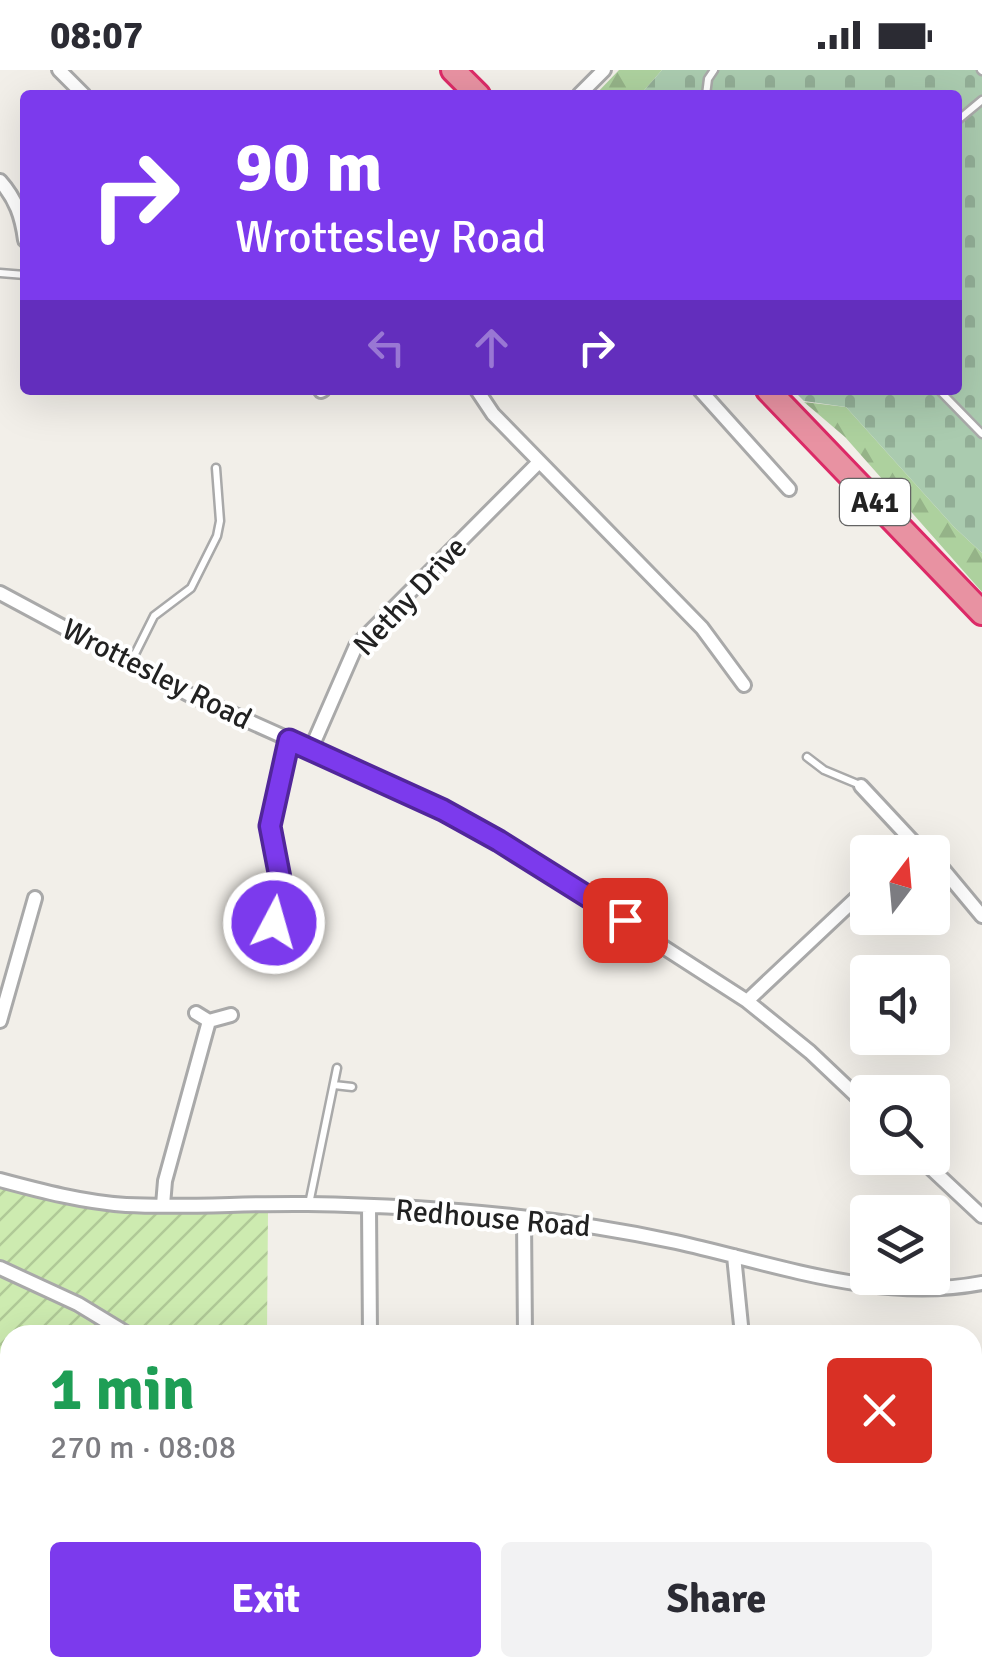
<!DOCTYPE html>
<html lang="en">
<head>
<meta charset="utf-8">
<style>
	:root { --surface:#fff; --page:#f2f2f3; --text:#2b2b33; --muted:#7c7c81; --accent:#7c3aed }
	body { margin:0; font-family:Signika,sans-serif; background:var(--page); color:var(--text); height:100vh; display:flex; flex-direction:column; font-size:38px; white-space:nowrap }
	* { box-sizing:border-box; margin:0 }
	p { font-size:32px; color:var(--muted) }
	.icon { flex:none; width:55px; height:55px; fill:none; stroke:currentColor; stroke-width:2; stroke-linecap:round; stroke-linejoin:round }
	.map { position:relative; flex:1; overflow:hidden }
	.sheet { position:absolute; left:0px; top:1255px; width:982px; height:352px; display:flex; flex-direction:column; background:var(--surface); border-radius:30px 30px 0 0; box-shadow:0 10px 40px #0002 }
	.sheet>* { flex:none }
	.top-card { position:absolute; left:20px; top:20px; width:942px; height:305px; border-radius:10px; box-shadow:0 10px 40px #0002; background:#7c3aed; color:#fff; overflow:hidden }
	.needle { width:65px; rotate:16deg }
	.tools { position:absolute; left:850px; top:765px; display:grid; gap:20px }
	.tools a { display:grid; place-items:center; width:100px; height:100px; border-radius:10px; background:var(--surface); box-shadow:0 10px 40px #0002; font-size:50px }
	.pin { position:absolute; display:grid; place-items:center; width:85px; height:85px; color:#fff; margin:-42px; border-radius:20px; box-shadow:0 5px 15px #0006 }
	.me { position:absolute; width:110px; margin:-55px; rotate:6deg; stroke-linejoin:round; filter:drop-shadow(0 0 8px #0008) }
	.turn { display:flex; align-items:center; gap:35px; height:210px; padding:0 50px; font-size:45px }
	.turn .icon { width:130px; height:130px; stroke-width:2.5 }
	.turn b { display:block; font-size:70px; line-height:85px }
	.lanes { display:flex; align-items:center; height:95px; padding:0 50px; background:#0003; justify-content:center; gap:50px; direction:ltr }
	.lanes .off { opacity:.35 }
	.round { display:grid; place-items:center; flex:none; width:105px; height:105px; border-radius:10px; background:var(--page) }
	.head { display:flex; align-items:center; justify-content:space-between; height:170px; padding:0 50px }
	h1 { font-size:60px; font-weight:800; line-height:75px; color:#1e9e55 }
	.cta { display:flex; gap:20px; margin-top:auto; padding:20px 50px }
	.cta a { flex:1; height:115px; border-radius:10px; background:var(--accent); color:#fff; font-size:40px; font-weight:800; line-height:115px; text-align:center }
	.cta a+a { background:var(--page); color:var(--text) }
	.status { display:flex; justify-content:space-between; align-items:center; height:70px; padding:0 50px; background:var(--surface); direction:ltr }
	.status svg { height:28px; fill:currentColor }
	.map>svg:first-child { display:block }
</style>
</head>
<body>
<div class="status"><b>08:07</b><svg viewBox="0 0 49 12"><path d="M0 12V9h3v3zM5 12V6h3v6zM10 12V3h3v9zM15 12V0h3v12zM26 1h20v11H26zM47 4h2v5h-2z"/></svg></div>
<div class="map">
<svg width="982" height="1606" viewBox="0 0 982 1606">
	<defs>
		<pattern id="forest-firs" width="22" height="20" patternUnits="userSpaceOnUse" patternTransform="scale(2.5)"><rect width="22" height="20" fill="#add19e"/><path d="M5 1l3.5 6h-7zM16 11l3.5 6h-7z" fill="#95b388"/></pattern>
		<pattern id="cemetery-stones" width="16" height="16" patternUnits="userSpaceOnUse" patternTransform="scale(2.5)"><rect width="16" height="16" fill="#aacbaf"/><path d="M2 7V4a2 2 0 0 1 4 0v3zM10 15v-3a2 2 0 0 1 4 0v3z" fill="#92ae96"/></pattern>
		<pattern id="garden-furrows" width="10" height="10" patternUnits="userSpaceOnUse" patternTransform="scale(2.5)"><rect width="10" height="10" fill="#cdebb0"/><path d="M-1 1l2-2M0 10L10 0M9 11l2-2" fill="none" stroke="#b0c997"/></pattern>
	</defs>
	<rect width="100%" height="100%" fill="#f2efe9"/>
	<!-- forest -->
	<path fill="url(#forest-firs)" d="M619,0H662L640,25H595Z
		M804,332L846,337L954,457L982,483V522L845,367Z"/>
	<!-- cemetery -->
	<path fill="url(#cemetery-stones)" d="M662,0H982V483L954,457L846,337L804,331L793,320H958V25H640Z"/>
	<!-- garden -->
	<path fill="url(#garden-furrows)" d="M0,1116L89,1139H268L267,1265H10V1347L0,1339Z"/>
	<g fill="none" stroke-linecap="round" stroke-linejoin="round">
		<!-- lane casing -->
		<g stroke="#a9a9a9" stroke-width="11">
			<path id="lane" d="M981,0L982,1
				M706,25L708,9L714,0
				M958,50L982,30
				M0,203L25,205
				M939,320L982,364
				M130,594L154,546L191,518L217,466L220,451L216,398
				M807,687L824,700L860,715
				M334,1015L352,1017
				M309,1134L337,998"/>
		</g>
		<!-- street casing -->
		<g stroke="#a9a9a9" stroke-width="18">
			<path id="street" d="M59,0L84,25
				M579,25L604,0
				M0,111C16,129 22,147 25,170
				M477,320L493,344L702,558L744,615
				M700,320L789,419
				M321,321L323,320
				M0,523L188,624L387,713L499,771L747,931L810,982L868,1037
				M311,679L356,576L539,392
				M861,716L916,775L925,777L930,782
				M903,782L916,775
				M932,786L982,846
				M258,822L279,823
				M274,853L280,808L270,756L289,670
				M747,931L868,817
				M196,943L209,951L231,945
				M0,951L35,828
				M920,1088L982,1146
				M0,1110C41,1121 83,1132 126,1135C187,1138 247,1133 308,1134C431,1136 556,1146 676,1172C775,1194 879,1233 982,1213
				M163,1135L165,1111L209,951
				M369,1137L370,1265
				M524,1148L525,1265
				M734,1186L742,1265
				M0,1198L78,1234L129,1265
				M0,1348L10,1356
				M101,1598L113,1606
				M329,1598L351,1606
				M372,1598V1606
				M527,1598V1606
				M771,1598V1606
				M129,1606L136,1598"/>
		</g>
		<!-- highway casing -->
		<g stroke="#dc2a67" stroke-width="28">
			<path id="highway" d="M453,0L478,25
				M768,320L982,543"/>
		</g>
		<!-- lane -->
		<use href="#lane" stroke="#fff" stroke-width="6"/>
		<!-- street -->
		<use href="#street" stroke="#fff" stroke-width="12"/>
		<!-- highway -->
		<use href="#highway" stroke="#e892a2" stroke-width="22"/>
	</g>
	<g fill="none" stroke-linecap="round" stroke-linejoin="round">
		<!-- route casing -->
		<g stroke="#51269a" stroke-width="25">
			<path id="route" d="M274,853L280,808L270,756L289,670L443,740L499,771L625,850"/>
		</g>
		<!-- route -->
		<use href="#route" stroke="#7c3aed" stroke-width="18"/>
	</g>
	<g text-anchor="middle" stroke-width="8" stroke-linejoin="round" paint-order="stroke">
		<!-- shield labels -->
		<rect fill="#fff" stroke="#646464" stroke-width="2.5" x="840" y="409" width="70" height="46" rx="8"/>
		<g font-size="28" font-weight="bold" fill="#222">
			<text x="875" y="442">A41</text>
		</g>
		<!-- street labels -->
		<g font-size="30" fill="#222" stroke="#fff">
			<text transform="translate(410 526) rotate(-47)" y="10">Nethy Drive</text>
			<text transform="translate(157 604) rotate(27)" y="10">Wrottesley Road</text>
			<text transform="translate(493 1148) rotate(5)" y="10">Redhouse Road</text>
		</g>
	</g>
</svg>
<div class="tools">
<a><svg class="needle" viewBox="-14 -14 28 28"><path d="M0-13l5 13h-10z" fill="#e53935"/><path d="M0 13l5-13h-10z" fill="#7c7c81"/></svg></a>
<a><svg class="icon" aria-label="sound" viewBox="0 0 24 24"><path d="M4 9h4l5-4v14l-5-4H4zM17 9q2 3 0 6"/></svg></a>
<a><svg class="icon" aria-label="search" viewBox="0 0 24 24"><circle cx="10" cy="10" r="6"/><path d="M15 15l6 6"/></svg></a>
<a><svg class="icon" aria-label="layers" viewBox="0 0 24 24"><path d="M12 4l9 5-9 5-9-5zM3 14l9 5 9-5"/></svg></a>
</div>
<div class="pin" style="left:625px;top:850px;background:#d93025"><svg class="icon" aria-label="arrive" viewBox="0 0 24 24"><path d="M6 21V4h12l-3 4 3 4H6"/></svg></div>
<svg class="me" style="left:274px;top:853px" viewBox="-20 -20 40 40"><circle r="17" fill="#7c3aed" stroke="#fff" stroke-width="3"/><path d="M0-11L8 9 0 5-8 9z" fill="#fff"/></svg>
<div class="top-card">
<div class="turn"><svg class="icon" aria-label="right" viewBox="0 0 24 24"><path d="M7 20v-9h11M14 6l5 5-5 5"/></svg><div><b>90 m</b>Wrottesley Road</div></div>
<div class="lanes"><svg class="icon off" aria-label="left" viewBox="0 0 24 24"><path d="M17 20v-9H6M10 6l-5 5 5 5"/></svg><svg class="icon off" aria-label="ahead" viewBox="0 0 24 24"><path d="M12 20V5M6 11l6-6 6 6"/></svg><svg class="icon" aria-label="right" viewBox="0 0 24 24"><path d="M7 20v-9h11M14 6l5 5-5 5"/></svg></div>
</div>
<section class="sheet">
<div class="head"><div><h1>1 min</h1><p>270 m · 08:08</p></div><a class="round" style="background:#d93025;color:#fff"><svg class="icon" aria-label="close" viewBox="0 0 24 24"><path d="M6 6l12 12M18 6L6 18"/></svg></a></div>
<div class="cta"><a>Exit</a><a>Share</a></div>
</section>
</div>
</body>
</html>
